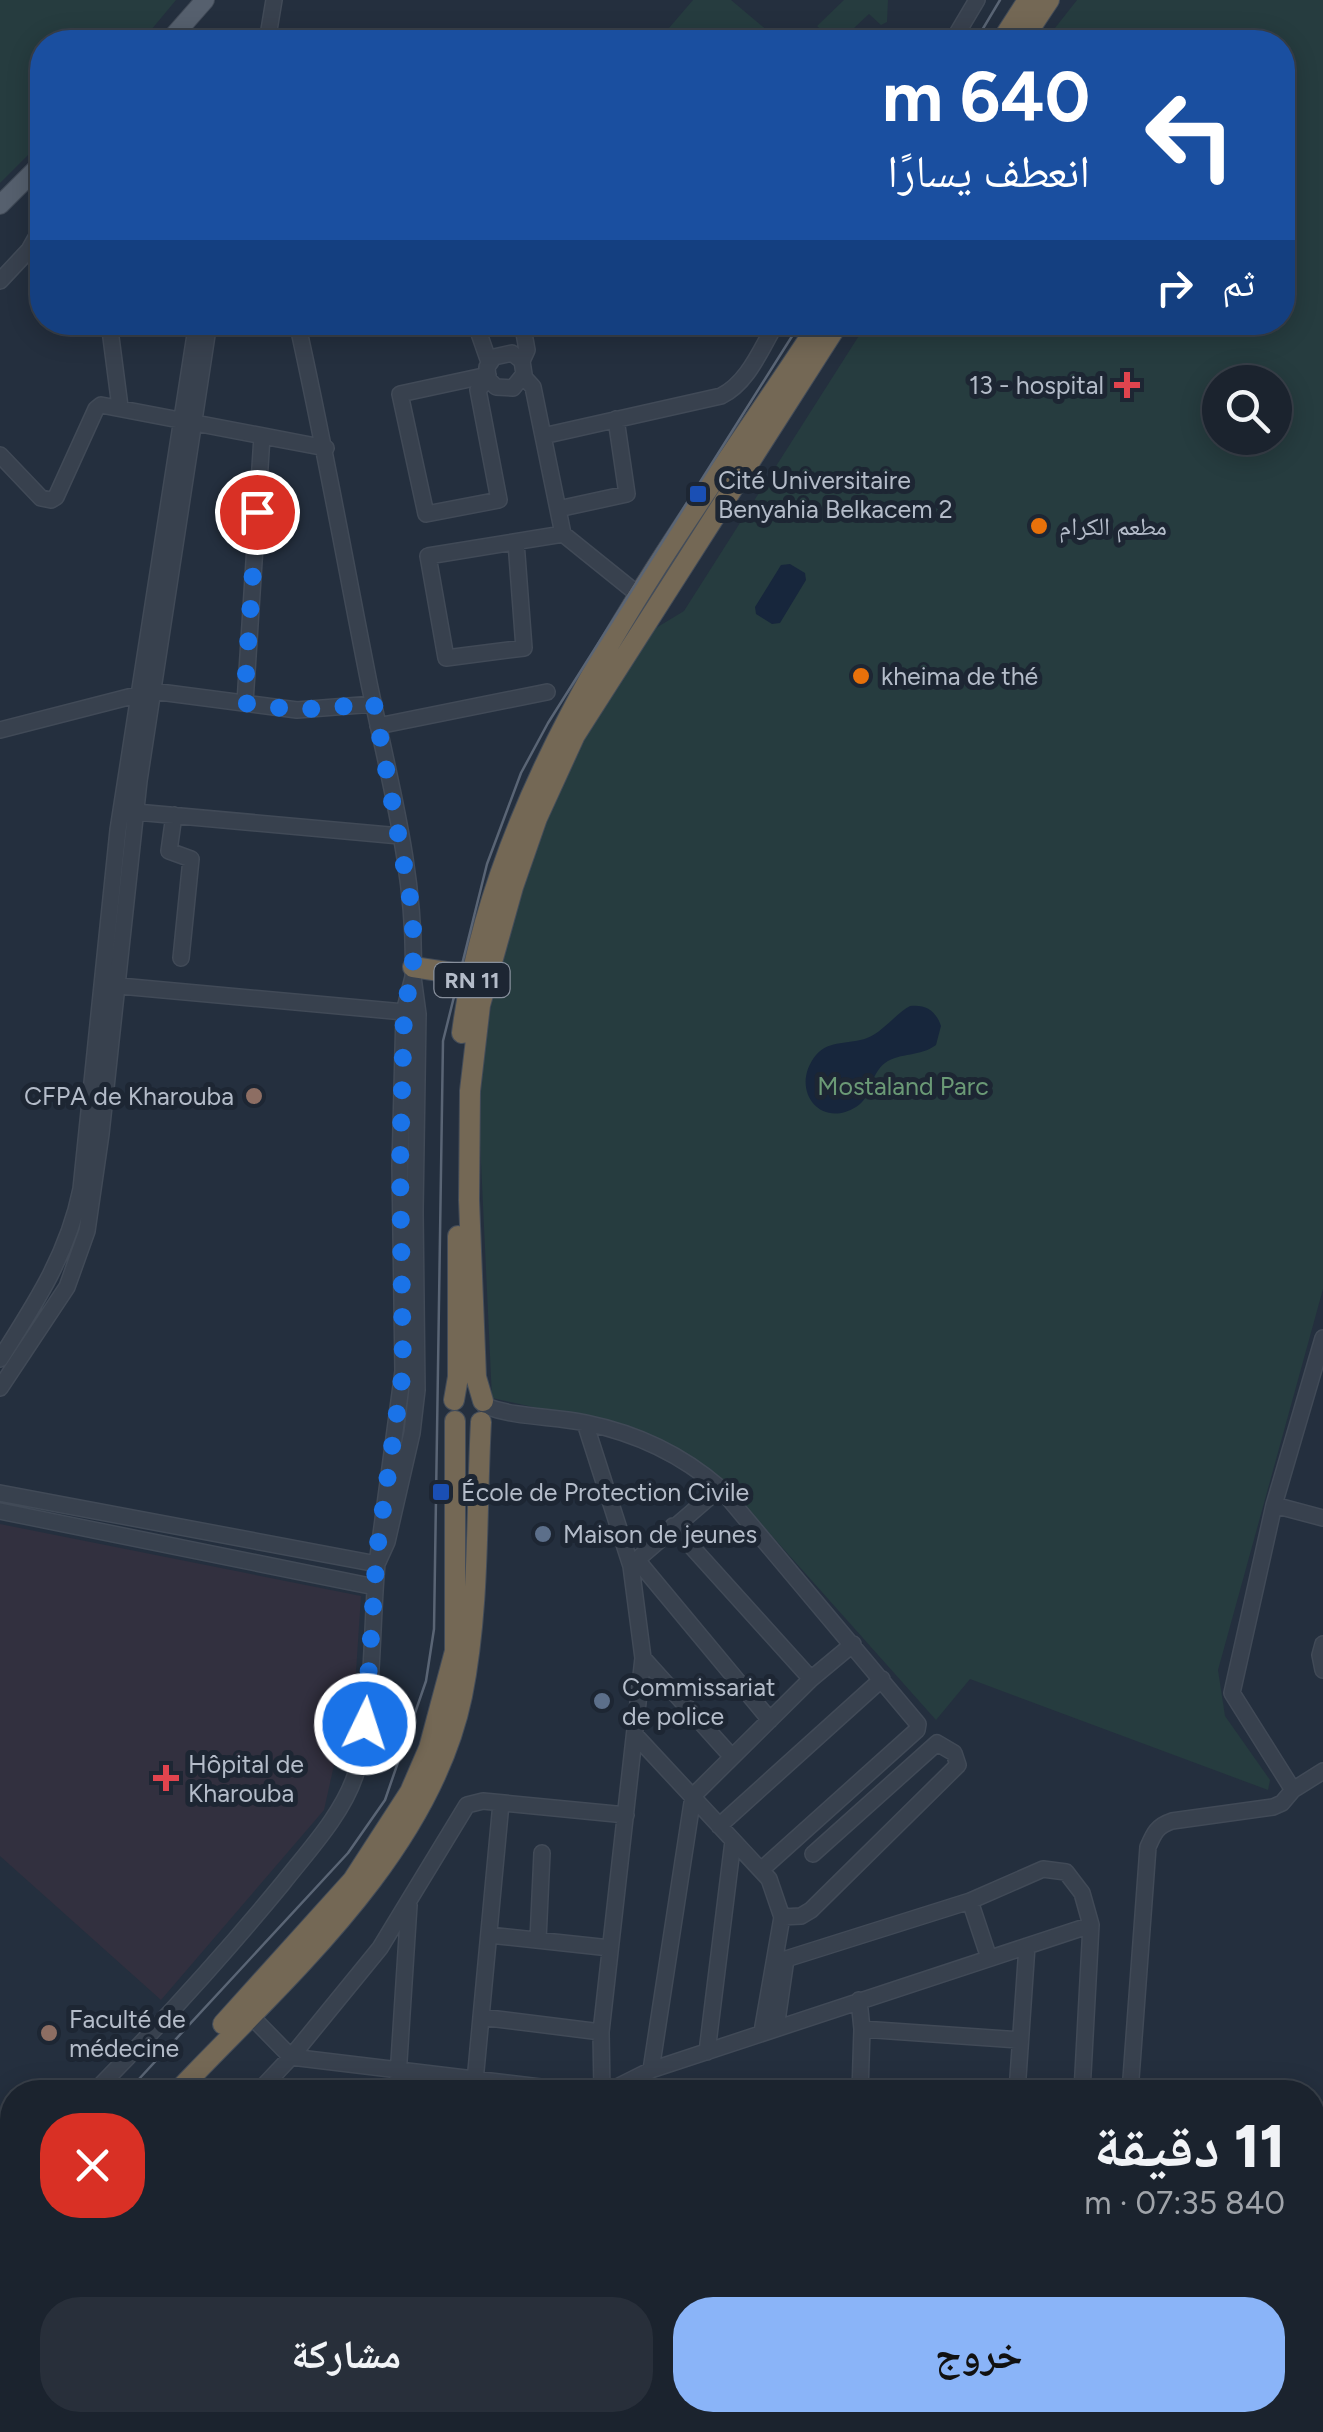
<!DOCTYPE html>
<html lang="ar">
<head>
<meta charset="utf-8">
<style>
	:root { --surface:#1b232e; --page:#282f3a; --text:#f1f3f6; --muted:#a0a4aa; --line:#39404a; --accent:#8ab4f8 }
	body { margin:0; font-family:Figtree,"Noto Naskh Arabic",sans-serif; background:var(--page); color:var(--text); direction:rtl; height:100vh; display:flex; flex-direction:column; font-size:38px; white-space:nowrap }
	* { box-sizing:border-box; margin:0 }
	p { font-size:32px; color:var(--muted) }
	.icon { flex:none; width:55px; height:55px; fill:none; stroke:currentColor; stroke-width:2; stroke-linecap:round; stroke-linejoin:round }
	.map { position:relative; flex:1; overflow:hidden; direction:ltr }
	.sheet { position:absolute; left:0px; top:2080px; width:1325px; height:352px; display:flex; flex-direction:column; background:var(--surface); border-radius:40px 40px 0 0; box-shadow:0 5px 25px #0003,0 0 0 2px var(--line); direction:rtl }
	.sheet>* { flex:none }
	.hud { position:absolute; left:30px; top:30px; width:1265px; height:305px; border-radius:40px; box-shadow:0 5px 25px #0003,0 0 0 2px var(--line); direction:rtl; background:#1a4fa0; color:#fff; overflow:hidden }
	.tools { position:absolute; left:1202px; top:365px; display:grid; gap:20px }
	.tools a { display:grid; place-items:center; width:90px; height:90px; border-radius:50%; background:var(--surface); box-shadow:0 5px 25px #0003,0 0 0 2px var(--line); font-size:50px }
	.pin { position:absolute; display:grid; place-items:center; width:85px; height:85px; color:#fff; margin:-42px; border:5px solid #fff; border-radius:50%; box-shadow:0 2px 10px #0007 }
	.me { position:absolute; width:110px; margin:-55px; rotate:4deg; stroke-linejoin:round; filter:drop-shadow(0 0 8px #0008) }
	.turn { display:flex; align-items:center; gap:35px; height:210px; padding:0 40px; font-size:45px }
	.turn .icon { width:130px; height:130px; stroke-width:2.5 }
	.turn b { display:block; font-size:70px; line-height:85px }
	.then { display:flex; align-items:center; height:95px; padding:0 40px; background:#0003; gap:20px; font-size:38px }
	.round { display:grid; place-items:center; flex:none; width:105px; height:105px; border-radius:40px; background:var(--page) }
	.headline { display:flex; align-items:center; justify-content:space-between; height:170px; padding:0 40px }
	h1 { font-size:60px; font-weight:800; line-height:75px }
	.cta { display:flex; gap:20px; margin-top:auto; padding:20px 40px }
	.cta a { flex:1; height:115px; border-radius:40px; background:var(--accent); color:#111; font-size:40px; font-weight:800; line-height:115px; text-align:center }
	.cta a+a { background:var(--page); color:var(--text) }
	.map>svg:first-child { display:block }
</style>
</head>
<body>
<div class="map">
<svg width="1323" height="2432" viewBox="0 0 1323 2432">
	<rect width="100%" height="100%" fill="#242f3e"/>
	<!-- medical -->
	<path fill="#32303f" d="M0,1524L361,1596L352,1733L347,1743L338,1747L324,1810L161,2000L0,1856Z"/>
	<!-- green -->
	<path fill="#263c3f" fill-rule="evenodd" d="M0,0H176L141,42H42V141L0,183Z
		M693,0H731L769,32L762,42H657Z
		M844,0H888L887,22L881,25L869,14L839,42H834L817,26Z
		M1077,0H1323V1289L1218,1670L1225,1716L1270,1780L1268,1790L970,1679L936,1720L722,1480L628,1428L492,1398L480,1141L481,1077L494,985L516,901L549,803L580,738L646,634L684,611L867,323L1282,322V42H1044ZM1220,382H1275V438H1220Z"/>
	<!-- water -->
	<path fill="#17263c" d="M790,564L805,573L806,580L780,623L772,624L756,614L755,607L781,565Z
		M910,1006C926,1004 936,1011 941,1026L936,1045C920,1057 901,1052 885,1063C869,1075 873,1097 856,1107C819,1130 789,1088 816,1055C830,1039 849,1045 867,1038C883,1032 894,1015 910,1006Z"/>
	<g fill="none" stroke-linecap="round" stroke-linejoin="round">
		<!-- minor casing -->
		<g stroke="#414a57" stroke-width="18">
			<path id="minor" d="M267,42L274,0
				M952,42L977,0
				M0,281L29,250L42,227
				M109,322L120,407
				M297,322C324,442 345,562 369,683C389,779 417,878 413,977
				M385,322L386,327L408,322
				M475,322L489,362
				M522,361L527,350L522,322
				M488,375L400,394L426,514L499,500L478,390L488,379L487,367L494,357L512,353L522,361L524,374L513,388L496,387L488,379
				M523,376L533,387L563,534L640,596
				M543,436L721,396C749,382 761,348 777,322
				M0,455L41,498L51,500L56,497L96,409L101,405L326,448
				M558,509L627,494L616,419
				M516,542L524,648L446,658L428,556L563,534
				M245,703L262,436
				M378,726L547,692
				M0,730L152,691L297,710L374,704
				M125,811L400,836
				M174,815L169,851L191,859L181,958
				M413,977L418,1014L415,1212L417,1390L412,1433L387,1542L377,1564L403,1371L400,1166L404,1012Z
				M109,985L404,1012
				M1323,1338L1274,1505L1232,1693L1293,1790L1323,1771
				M0,1359C35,1304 68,1254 81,1189L118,830L197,322
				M0,1388L67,1287L87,1231L101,1134L139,781L209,322
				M485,1406C518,1418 552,1416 586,1423C635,1433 682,1455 720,1488L918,1724L917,1730L761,1870
				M585,1423L631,1566L643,1658L601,2032L602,2092
				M0,1493L377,1564C371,1626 374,1719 355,1776C342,1815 308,1851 283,1883C223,1956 160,2025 94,2092
				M1274,1505L1323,1518
				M0,1511L375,1587
				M673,1526L811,1679
				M637,1560L770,1720
				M632,1564L720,1488
				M1323,1644L1320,1655L1323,1670
				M643,1658L732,1757
				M636,1736L769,1879L782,1917L762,2032
				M719,1826L882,1679
				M970,1901L1043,1869L1066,1872L1082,1893L1091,1925
				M782,1917L801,1916L811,1910L958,1765L954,1753L937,1743L813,1854
				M489,1935L610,1948
				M538,1940L542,1853
				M859,2000L862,2029L860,2092
				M250,2015L291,2057L582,2092
				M481,2017L601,2032
				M776,2028L786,1959L970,1901L989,1958
				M862,2029L1020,2040
				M707,2052L733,1841
				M651,2070L693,1796L811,1679L853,1644
				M258,2092L291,2057L380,1948L467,1805L483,1801L626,1815
				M397,2092L409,1905
				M474,2092L501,1803
				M607,2092L651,2070L1091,1925L1082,2092
				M1017,2092L1027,1946
				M1130,2092L1148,1847C1154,1833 1157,1826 1172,1821L1273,1807L1282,1803L1293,1790
				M0,2197L12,2182
				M0,2417L64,2432
				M1059,2421L1194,2432
				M0,2429L13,2432
				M160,2432L161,2420
				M229,2432L231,2420
				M296,2432L297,2420
				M363,2432L365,2420
				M435,2432L437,2420
				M569,2432L571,2420
				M836,2432L837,2420
				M1237,2432L1238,2420
				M1290,2432L1291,2420"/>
		</g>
		<!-- major casing -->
		<g stroke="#414a57" stroke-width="20">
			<path id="major" d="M168,42L205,0
				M0,205L42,163"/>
		</g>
		<!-- highway casing -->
		<g stroke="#434c59" stroke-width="22">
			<path id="highway" d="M1001,42L1028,0
				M1021,42L1049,0
				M413,967L473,976
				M462,1033C496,768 677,540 820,322
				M454,1400L458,1377V1236
				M483,1401L476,1377L469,1200L470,1091L480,1005L513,887L537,818L575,735L839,322
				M223,2024L353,1880L410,1792L429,1748L455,1651V1421
				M177,2092C284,1979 429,1855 462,1696C480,1607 476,1512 481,1422
				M0,2265L12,2252
				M0,2288L12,2273"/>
		</g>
		<!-- minor -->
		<use href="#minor" stroke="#38414e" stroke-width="15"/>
		<!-- major -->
		<use href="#major" stroke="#56606e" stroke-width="18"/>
		<!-- highway -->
		<use href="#highway" stroke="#746855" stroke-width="20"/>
		<!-- tram -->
		<path stroke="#5a6575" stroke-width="2.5" d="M975,42L1000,0
			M127,2092L348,1853L385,1800L426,1681L434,1629L443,1041L487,864L521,773L548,723L801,322
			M0,2229L12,2216"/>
	</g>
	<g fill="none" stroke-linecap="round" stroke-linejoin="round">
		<!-- route -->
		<path stroke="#1a73e8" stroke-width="18" stroke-dasharray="0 32.4" d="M257,512L244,703L296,710L374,704L413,914V967L404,1012L400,1166L403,1371L377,1550L365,1724"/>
	</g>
	<!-- markers -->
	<g fill="#e0444e" stroke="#1d2633" stroke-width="4">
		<path d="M1122 370h10v10h10v10h-10v10h-10v-10h-10v-10h10z"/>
		<path d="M161 1763h10v10h10v10h-10v10h-10v-10h-10v-10h10z"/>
	</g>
	<g fill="#1a4fb4" stroke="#1d2633" stroke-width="4">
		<rect x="688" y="484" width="20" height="20" rx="5"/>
		<rect x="431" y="1482" width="20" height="20" rx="5"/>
	</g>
	<g fill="#e8710a" stroke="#1d2633" stroke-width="4">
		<circle cx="1039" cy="526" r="10"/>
		<circle cx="861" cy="676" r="10"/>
	</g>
	<g fill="#8d6e63" stroke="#1d2633" stroke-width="4">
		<circle cx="254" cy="1096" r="10"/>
		<circle cx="49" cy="2033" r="10"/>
	</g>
	<g fill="#5c6f8a" stroke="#1d2633" stroke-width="4">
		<circle cx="543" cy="1534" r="10"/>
		<circle cx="602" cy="1701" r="10"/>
	</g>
	<g text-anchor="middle" stroke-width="10" stroke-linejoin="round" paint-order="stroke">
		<!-- shield labels -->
		<rect fill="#1d2633" stroke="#878f9c" stroke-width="2.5" x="434.5" y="963" width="75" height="34" rx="8"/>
		<g font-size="22" font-weight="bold" fill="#b4bcc9">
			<text x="472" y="988">RN 11</text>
		</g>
		<!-- poi labels -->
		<g font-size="25" fill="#b4bcc9" stroke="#1d2633" text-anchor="start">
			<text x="1104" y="394" text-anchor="end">13 - hospital</text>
			<text x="718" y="489">Cité Universitaire<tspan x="718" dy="29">Benyahia Belkacem 2</tspan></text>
			<text x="1059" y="535">مطعم الكرام</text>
			<text x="881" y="685">kheima de thé</text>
			<text x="234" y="1105" text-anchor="end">CFPA de Kharouba</text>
			<text x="461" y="1501">École de Protection Civile</text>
			<text x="563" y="1543">Maison de jeunes</text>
			<text x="622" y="1696">Commissariat<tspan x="622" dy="29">de police</tspan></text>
			<text x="188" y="1773">Hôpital de<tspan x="188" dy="29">Kharouba</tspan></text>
			<text x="69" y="2028">Faculté de<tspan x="69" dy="29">médecine</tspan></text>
		</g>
		<!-- park labels -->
		<g font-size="25" fill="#6b9a76" stroke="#1d2633">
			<text x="903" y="1095">Mostaland Parc</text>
		</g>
	</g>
</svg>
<div class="tools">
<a><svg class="icon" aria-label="search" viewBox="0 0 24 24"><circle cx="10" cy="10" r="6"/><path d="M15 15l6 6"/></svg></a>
</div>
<div class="pin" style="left:257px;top:512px;background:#d93025"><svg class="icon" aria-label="arrive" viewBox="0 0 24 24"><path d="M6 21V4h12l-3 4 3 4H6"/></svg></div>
<svg class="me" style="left:365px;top:1724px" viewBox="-20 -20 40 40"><circle r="17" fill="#1a73e8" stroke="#fff" stroke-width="3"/><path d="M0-11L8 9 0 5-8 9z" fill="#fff"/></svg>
<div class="hud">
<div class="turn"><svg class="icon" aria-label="left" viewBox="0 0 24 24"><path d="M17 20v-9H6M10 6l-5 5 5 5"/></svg><div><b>640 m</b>انعطف يسارًا</div></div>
<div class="then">ثم<svg class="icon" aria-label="right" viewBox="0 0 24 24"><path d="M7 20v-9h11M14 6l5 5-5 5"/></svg></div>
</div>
<section class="sheet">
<div class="headline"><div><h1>11 دقيقة</h1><p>840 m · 07:35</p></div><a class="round" style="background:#d93025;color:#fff"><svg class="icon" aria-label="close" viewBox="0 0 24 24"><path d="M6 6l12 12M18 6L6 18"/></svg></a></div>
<div class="cta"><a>خروج</a><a>مشاركة</a></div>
</section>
</div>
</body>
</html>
